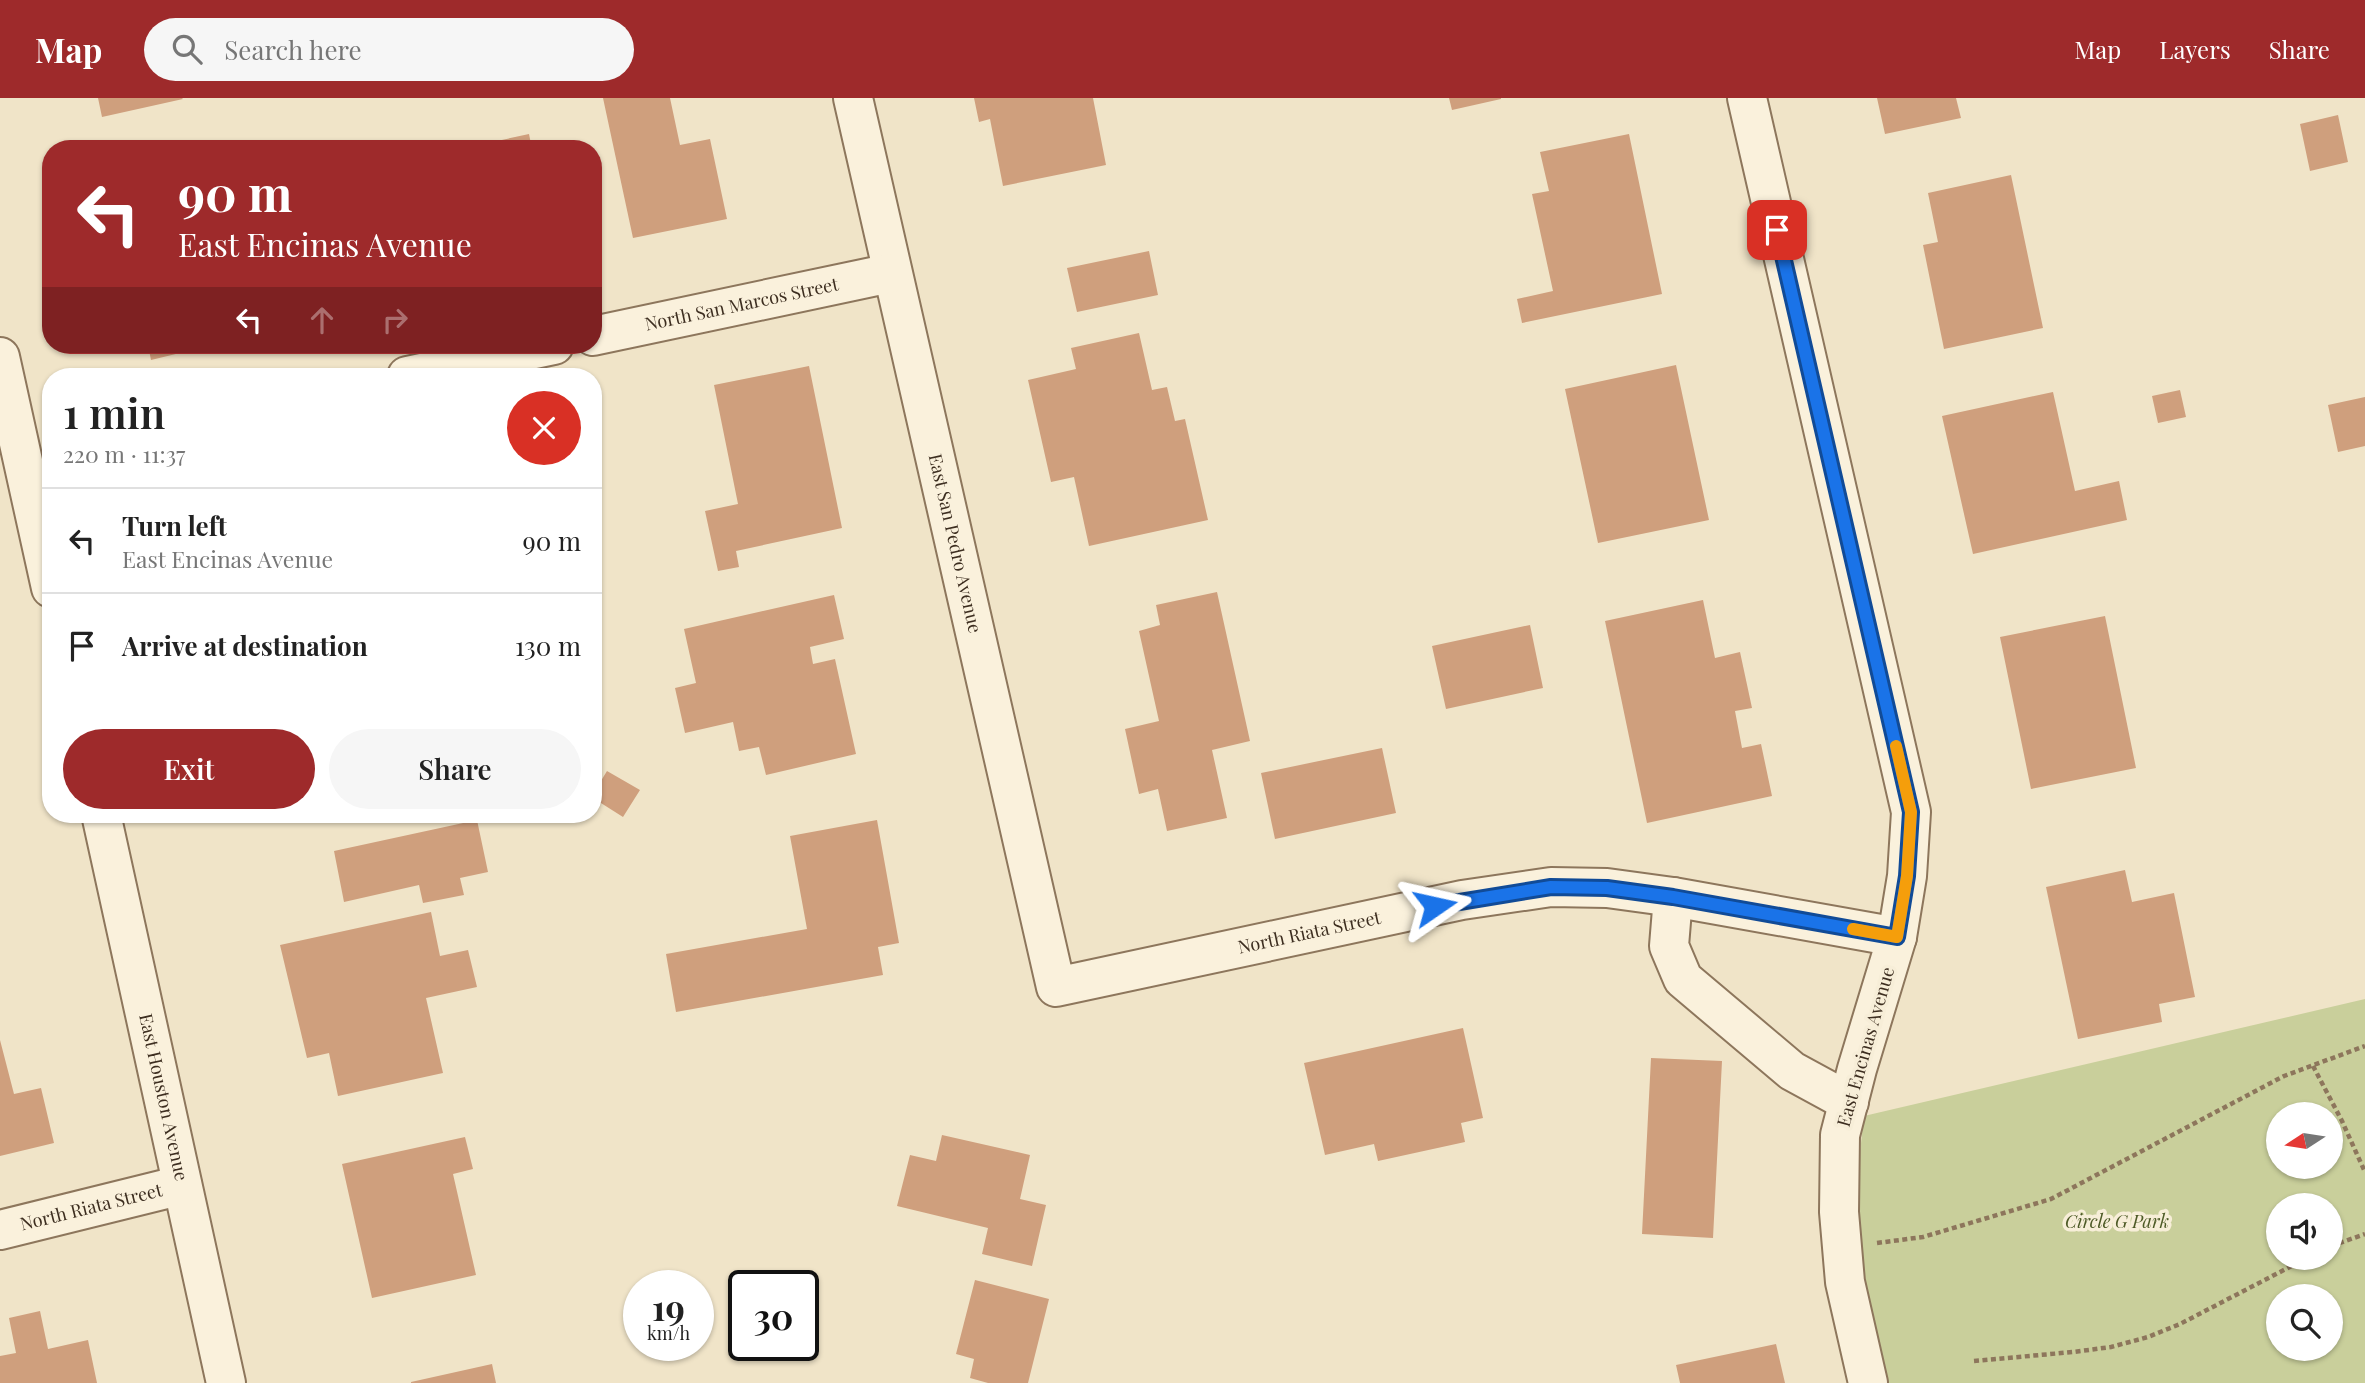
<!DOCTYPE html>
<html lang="en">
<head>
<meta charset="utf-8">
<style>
	:root { --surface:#fff; --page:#f6f6f6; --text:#222; --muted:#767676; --line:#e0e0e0; --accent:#9e2a2b }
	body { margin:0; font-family:"Playfair Display",serif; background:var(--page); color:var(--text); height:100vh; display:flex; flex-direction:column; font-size:26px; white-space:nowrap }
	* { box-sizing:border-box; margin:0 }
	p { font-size:23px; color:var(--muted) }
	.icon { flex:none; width:38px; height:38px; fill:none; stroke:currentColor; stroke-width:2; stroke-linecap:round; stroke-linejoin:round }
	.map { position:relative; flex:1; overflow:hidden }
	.panel { position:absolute; left:42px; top:270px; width:560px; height:455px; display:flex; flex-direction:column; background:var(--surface); border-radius:28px; box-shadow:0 2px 5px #0004 }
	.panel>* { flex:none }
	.hud { position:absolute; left:42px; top:42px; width:560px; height:214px; border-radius:28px; box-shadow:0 2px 5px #0004; background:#9e2a2b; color:#fff; overflow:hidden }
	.needle { width:46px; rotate:258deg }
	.controls { position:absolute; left:2266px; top:1004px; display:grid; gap:14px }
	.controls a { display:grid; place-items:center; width:77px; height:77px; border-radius:50%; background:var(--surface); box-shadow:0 2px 5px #0004; font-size:35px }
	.speed { position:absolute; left:623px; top:1172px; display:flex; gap:14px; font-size:35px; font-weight:700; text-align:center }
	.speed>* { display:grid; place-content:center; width:91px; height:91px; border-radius:50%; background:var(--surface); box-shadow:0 2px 5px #0004; line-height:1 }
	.speed small { font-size:18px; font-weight:400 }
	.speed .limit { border:4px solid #111; border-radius:10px; background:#fff; color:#111 }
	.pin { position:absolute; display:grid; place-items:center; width:60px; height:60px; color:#fff; margin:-30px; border-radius:14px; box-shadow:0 4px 10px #0006 }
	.me { position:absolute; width:77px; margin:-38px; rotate:79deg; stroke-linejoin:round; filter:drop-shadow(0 0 5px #0008) }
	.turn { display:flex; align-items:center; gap:24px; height:147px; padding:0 21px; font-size:32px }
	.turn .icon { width:91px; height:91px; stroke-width:2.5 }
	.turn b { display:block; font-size:49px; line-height:60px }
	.lanes { display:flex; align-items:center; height:66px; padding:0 21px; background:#0003; justify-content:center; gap:35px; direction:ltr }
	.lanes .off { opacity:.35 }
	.round { display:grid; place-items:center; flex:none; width:74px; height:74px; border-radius:37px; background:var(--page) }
	.overview { display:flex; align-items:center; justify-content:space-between; height:119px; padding:0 21px }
	h1 { font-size:42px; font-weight:600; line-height:52px }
	.cta { display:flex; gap:14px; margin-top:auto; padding:14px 21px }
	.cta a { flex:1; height:80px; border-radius:42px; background:var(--accent); color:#fff; font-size:28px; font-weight:600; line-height:80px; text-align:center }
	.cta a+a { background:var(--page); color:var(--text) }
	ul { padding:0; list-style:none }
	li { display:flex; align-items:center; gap:21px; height:105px; padding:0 21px; border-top:2px solid var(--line) }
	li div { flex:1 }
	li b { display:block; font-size:26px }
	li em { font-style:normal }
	header { display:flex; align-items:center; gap:42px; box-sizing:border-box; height:98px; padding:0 35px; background:var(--accent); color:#fff }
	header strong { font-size:33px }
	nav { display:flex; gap:38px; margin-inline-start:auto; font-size:24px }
	.search { width:490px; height:63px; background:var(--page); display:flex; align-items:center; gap:18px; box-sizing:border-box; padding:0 24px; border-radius:38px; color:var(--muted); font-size:26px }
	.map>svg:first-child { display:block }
</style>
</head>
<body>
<header>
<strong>Map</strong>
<div class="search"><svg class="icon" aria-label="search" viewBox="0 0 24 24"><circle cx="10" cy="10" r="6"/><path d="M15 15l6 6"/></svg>Search here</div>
<nav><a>Map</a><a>Layers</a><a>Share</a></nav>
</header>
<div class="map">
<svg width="2365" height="1285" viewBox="0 0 2365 1285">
	<rect width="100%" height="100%" fill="#f0e4c8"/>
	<!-- green -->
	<path fill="#c9cf9b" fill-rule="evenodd" d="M2365,901V1285H1882L1857,1176L1855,1099L1864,1018ZM2278,1017H2331V1069H2278ZM2278,1108H2331V1160H2278ZM2278,1199H2331V1251H2278Z"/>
	<!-- building -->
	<path fill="#cf9f7d" d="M98,0H182L183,1L102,19Z
		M603,0H670L680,47L710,41L727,121L633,140Z
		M974,0H1093L1106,67L1003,88L990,21L979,24Z
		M1449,0H1501V1L1452,12Z
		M1877,0H1956L1961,20L1885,36Z
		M2338,17L2348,64L2310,73L2300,26Z
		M529,36L532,51H475L474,48Z
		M1629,36L1662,196L1522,225L1517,201L1553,193L1532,96L1549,93L1540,54Z
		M2011,77L2043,230L1944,251L1923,147L1938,144L1928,95Z
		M1149,153L1158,197L1077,214L1067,170Z
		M1139,235L1152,292L1167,289L1175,323L1185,321L1208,422L1089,448L1074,379L1051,384L1028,282L1076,271L1071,250Z
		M148,247H209V248L151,262Z
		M1676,267L1709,422L1598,445L1565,291Z
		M809,268L842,430L736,453L739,469L718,473L705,413L738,406L714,287Z
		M2180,292L2186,319L2158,325L2152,298Z
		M2053,294L2075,393L2119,383L2127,422L1973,456L1942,318Z
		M2365,299V348L2338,354L2328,307Z
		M1217,494L1250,643L1212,652L1227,720L1167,733L1158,691L1139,696L1125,631L1159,623L1139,533L1160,527L1156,507Z
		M834,497L844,541L810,549L813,566L835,561L856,656L766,677L759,649L739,653L733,624L685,635L675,590L696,585L684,531Z
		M1703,502L1715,560L1740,554L1752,610L1735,613L1742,650L1761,646L1772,698L1647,725L1605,523Z
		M2105,518L2136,670L2031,691L2000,539Z
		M1530,527L1543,590L1446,611L1432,548Z
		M1382,650L1396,715L1275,741L1261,675Z
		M607,673L640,692L623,719L593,700V696Z
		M477,722L488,774L460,780L464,797L423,805L419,787L344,804L334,753Z
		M877,722L899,845L878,849L883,877L676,914L666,856L807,831L790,738Z
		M2125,772L2132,804L2174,795L2195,899L2159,906L2162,924L2078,941L2046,789Z
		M431,814L440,858L468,852L477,889L426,900L443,975L338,998L329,955L307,960L280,847Z
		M1463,930L1483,1020L1461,1025L1465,1044L1378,1063L1374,1046L1325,1057L1304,965Z
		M0,942L14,996L41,990L54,1045L0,1058Z
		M1651,960L1722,963L1713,1140L1642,1136Z
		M942,1037L1030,1057L1020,1101L1046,1107L1032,1168L982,1156L988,1130L897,1108L910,1057L936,1063Z
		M465,1039L473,1071L453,1076L476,1177L372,1200L342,1066Z
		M975,1182L1049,1201L1028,1285H988L970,1280L974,1261L956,1256Z
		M40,1213L48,1251L88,1242L97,1285H0V1258L16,1255L9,1220Z
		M1776,1246L1785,1285H1680L1676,1267Z
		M492,1266L496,1285H411V1284Z"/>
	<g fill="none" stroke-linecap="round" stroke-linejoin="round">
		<!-- minor casing -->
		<g stroke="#8d765c" stroke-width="42">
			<g id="minor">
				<path id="s1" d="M853,0L1056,889L1462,802L1551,789L1607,790L1673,799L1897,839"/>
				<path d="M1747,0L1911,714L1907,778L1897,839L1857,971L1840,1037L1839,1114L1845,1184L1868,1285"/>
				<path id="s2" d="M593,238L891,175"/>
				<path d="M0,259L51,490"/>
				<path d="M407,278L554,247"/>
				<path id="s3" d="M101,716L226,1285"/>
				<path d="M1673,799L1669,848L1683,881L1792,973L1849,1004"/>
				<path id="s4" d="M0,1132L182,1087"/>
			</g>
		</g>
		<!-- path -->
		<path stroke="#8d765c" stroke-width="4.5" stroke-dasharray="5 3.5" stroke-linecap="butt" d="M2313,968L2342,1023L2365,1074
			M1877,1145L1923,1139L2051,1101L2284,978L2365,948
			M2331,1148L2365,1136
			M1974,1263L2073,1254L2111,1249L2148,1239L2180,1226L2307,1160"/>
		<!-- minor -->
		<use href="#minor" stroke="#faf1dc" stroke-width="38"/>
	</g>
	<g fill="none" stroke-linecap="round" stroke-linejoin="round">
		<!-- route casing -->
		<g stroke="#114b97" stroke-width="18">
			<path id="route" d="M1435,808L1551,789L1607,790L1673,799L1897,839L1907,778L1911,714L1777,132"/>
		</g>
		<!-- route -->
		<use href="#route" stroke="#1a73e8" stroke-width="12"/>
		<!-- slow -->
		<path stroke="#f59e0b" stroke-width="12" d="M1853,831L1897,839L1907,778L1911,714L1896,648"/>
	</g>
	<g text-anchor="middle" stroke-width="7" stroke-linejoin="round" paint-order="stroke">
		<!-- street labels -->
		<g font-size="18" fill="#3d2e20" stroke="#f7eed8">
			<text dy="6" stroke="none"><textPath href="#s2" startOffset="152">North San Marcos Street</textPath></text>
			<text dy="6" stroke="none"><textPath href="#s1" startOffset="457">East San Pedro Avenue</textPath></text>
			<text dy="6" stroke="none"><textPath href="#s1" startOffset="1171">North Riata Street</textPath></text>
			<text transform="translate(1866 949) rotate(-74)" y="6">East Encinas Avenue</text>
			<text dy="6" stroke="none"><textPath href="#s3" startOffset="290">East Houston Avenue</textPath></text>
			<text dy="6" stroke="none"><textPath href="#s4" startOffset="94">North Riata Street</textPath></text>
		</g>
		<!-- park labels -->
		<g font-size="18" font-style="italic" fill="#4d5a26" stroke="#f7eed8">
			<text x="2117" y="1130">Circle G Park</text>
		</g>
	</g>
</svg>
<div class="controls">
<a><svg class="needle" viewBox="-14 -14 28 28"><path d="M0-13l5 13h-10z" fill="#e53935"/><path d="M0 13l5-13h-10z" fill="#767676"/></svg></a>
<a><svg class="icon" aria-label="sound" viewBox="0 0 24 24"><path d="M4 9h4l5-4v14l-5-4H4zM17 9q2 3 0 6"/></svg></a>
<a><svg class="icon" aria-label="search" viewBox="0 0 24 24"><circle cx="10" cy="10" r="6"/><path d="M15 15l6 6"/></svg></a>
</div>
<div class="speed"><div>19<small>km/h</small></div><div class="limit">30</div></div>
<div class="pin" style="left:1777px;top:132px;background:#d93025"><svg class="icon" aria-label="arrive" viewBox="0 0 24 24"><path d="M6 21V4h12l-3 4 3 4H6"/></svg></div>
<svg class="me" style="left:1435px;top:808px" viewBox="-20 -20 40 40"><path d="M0-17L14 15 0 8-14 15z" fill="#1a73e8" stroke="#fff" stroke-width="4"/></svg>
<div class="hud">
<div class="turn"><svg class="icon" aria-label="left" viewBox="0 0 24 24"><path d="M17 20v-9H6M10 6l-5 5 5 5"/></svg><div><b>90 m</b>East Encinas Avenue</div></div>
<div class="lanes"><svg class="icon" aria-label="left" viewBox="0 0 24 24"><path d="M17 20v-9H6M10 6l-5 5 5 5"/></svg><svg class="icon off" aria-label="ahead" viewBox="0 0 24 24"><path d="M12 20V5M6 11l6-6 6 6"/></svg><svg class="icon off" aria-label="right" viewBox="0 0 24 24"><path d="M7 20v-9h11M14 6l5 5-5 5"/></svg></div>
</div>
<section class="panel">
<div class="overview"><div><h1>1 min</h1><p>220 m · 11:37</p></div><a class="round" style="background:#d93025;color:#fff"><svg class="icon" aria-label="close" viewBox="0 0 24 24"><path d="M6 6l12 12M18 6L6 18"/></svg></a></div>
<ul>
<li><svg class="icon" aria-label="left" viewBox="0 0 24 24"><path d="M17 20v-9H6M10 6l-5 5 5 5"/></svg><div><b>Turn left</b><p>East Encinas Avenue</p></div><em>90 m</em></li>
<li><svg class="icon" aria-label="arrive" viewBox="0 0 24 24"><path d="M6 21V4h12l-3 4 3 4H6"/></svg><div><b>Arrive at destination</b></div><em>130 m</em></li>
</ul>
<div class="cta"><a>Exit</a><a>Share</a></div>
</section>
</div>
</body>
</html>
